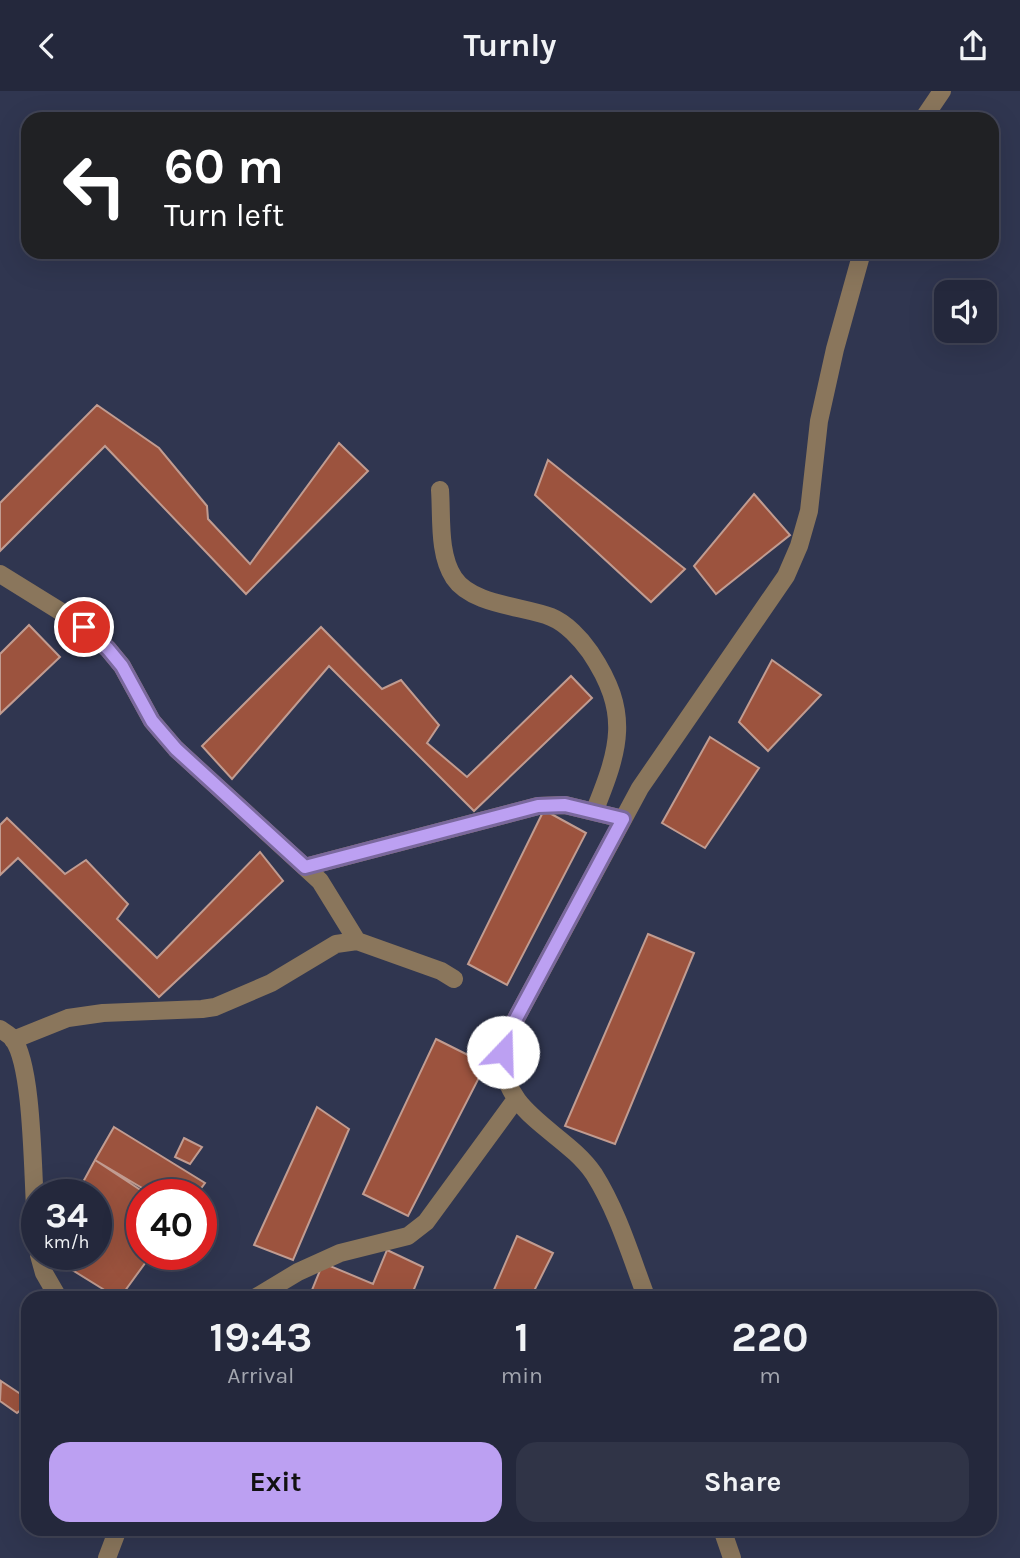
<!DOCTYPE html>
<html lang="en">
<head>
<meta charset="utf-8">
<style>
	:root { --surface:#24283c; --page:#303447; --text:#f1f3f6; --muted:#a3a6af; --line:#414456; --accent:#bca0f2 }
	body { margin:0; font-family:Karla,sans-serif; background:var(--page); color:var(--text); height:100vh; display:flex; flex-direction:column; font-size:26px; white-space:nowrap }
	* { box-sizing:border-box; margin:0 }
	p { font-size:23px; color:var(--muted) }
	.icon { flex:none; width:38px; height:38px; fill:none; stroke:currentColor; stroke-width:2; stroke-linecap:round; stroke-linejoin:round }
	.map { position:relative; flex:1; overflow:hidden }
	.sheet { position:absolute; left:21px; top:1200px; width:976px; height:245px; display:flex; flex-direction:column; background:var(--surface); border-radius:21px; box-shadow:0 7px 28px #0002,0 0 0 2px var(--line) }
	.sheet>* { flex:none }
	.guide { position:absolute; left:21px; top:21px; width:978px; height:147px; border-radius:21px; box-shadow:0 7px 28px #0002,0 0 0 2px var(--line); background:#202124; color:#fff; overflow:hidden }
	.buttons { position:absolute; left:934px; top:189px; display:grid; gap:14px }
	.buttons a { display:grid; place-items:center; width:63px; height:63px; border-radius:14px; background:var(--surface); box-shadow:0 7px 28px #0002,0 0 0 2px var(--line); font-size:35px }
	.speed { position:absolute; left:21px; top:1088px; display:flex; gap:14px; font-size:35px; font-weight:700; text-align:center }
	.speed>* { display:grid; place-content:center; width:91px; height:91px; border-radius:50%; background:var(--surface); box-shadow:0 7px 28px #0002,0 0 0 2px var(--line); line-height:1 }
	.speed small { font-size:18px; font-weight:400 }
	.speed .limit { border:10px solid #d22; background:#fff; color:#111 }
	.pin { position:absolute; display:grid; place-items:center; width:60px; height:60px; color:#fff; margin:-30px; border:4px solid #fff; border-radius:50%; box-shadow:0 2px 7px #0007 }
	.me { position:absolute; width:77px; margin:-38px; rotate:21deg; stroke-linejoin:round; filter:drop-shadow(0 0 5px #0008) }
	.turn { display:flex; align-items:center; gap:24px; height:147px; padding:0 28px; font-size:32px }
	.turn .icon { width:91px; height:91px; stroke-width:2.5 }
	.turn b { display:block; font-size:49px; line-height:60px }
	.eta { display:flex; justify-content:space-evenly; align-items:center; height:119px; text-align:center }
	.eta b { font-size:42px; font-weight:700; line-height:49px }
	.action { display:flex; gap:14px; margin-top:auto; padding:14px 28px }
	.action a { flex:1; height:80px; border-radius:21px; background:var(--accent); color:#111; font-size:28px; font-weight:700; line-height:80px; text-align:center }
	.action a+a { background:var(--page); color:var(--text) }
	header { display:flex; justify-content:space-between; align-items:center; height:91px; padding:0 28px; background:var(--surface); font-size:32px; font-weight:700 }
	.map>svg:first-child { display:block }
</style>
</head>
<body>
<header><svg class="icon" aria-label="back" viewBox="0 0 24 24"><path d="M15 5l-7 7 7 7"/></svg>Turnly<svg class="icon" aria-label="share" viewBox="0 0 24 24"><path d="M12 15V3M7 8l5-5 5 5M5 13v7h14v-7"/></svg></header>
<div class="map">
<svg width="1020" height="1467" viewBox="0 0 1020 1467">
	<rect width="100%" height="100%" fill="#303650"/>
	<!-- building -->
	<path fill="#9c533e" stroke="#c19c91" stroke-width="2" d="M97,314L159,357L207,415L208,428L250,473L339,352L368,380L246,503L105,355L0,460V412Z
		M548,369L685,478L651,511L535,404Z
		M754,403L790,444L716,503L694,475Z
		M29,534L60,566L0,623V563Z
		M321,536L382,598L401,589L439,634L427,652L467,686L571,585L592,607L474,720L329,575L232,688L202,655Z
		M772,569L821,604L768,660L739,631Z
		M710,646L759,677L705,757L662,732Z
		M544,719L586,742L507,894L468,873Z
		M7,727L65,783L86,769L128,813L117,828L157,867L260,761L283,790L159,906L18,767L0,784V734Z
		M648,843L694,862L615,1053L565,1035Z
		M436,948L486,973L408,1125L363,1103Z
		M317,1016L349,1038L293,1169L254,1154Z
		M114,1036L205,1092L196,1104H154L95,1069Z
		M184,1047L202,1056L190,1073L175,1066Z
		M95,1069L148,1104H142V1164H151L119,1208L48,1164H96V1104H76Z
		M517,1145L553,1162L530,1208H490Z
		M387,1159L423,1176L410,1208H330L312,1199L323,1172L373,1193Z
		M1,1290L28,1308V1313L17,1322L0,1310Z"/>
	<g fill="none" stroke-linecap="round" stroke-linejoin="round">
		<!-- minor -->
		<path stroke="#8a765c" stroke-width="18" d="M923,28L942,0
			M440,399C442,426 438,463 454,487C472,514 523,515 551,526C566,532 581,548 590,561C631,622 620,657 594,721
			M0,483L84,535L108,558L122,575L152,630L176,658L320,790L357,850
			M305,776L538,715L565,714L623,728
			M0,938C4,941 10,944 13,948C35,978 32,1102 37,1144
			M13,949L68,927L103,922L202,918L215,916L271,892L336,853L357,850L441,880L454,888
			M39,1164L44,1182L59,1208
			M253,1208L298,1181L340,1162L408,1145L426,1131L516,1008
			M647,1208C631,1166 618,1121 594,1083C565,1040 500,1023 503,962C504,954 509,945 511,937L640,697L786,485L799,455L809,420L819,330L835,258L862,161
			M722,1438L732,1467
			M107,1467L118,1438"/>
	</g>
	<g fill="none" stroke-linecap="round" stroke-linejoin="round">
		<!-- route casing -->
		<g stroke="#7a689d" stroke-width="18">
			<path id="route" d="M84,536L108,558L122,575L152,630L176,658L305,776L538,715L565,714L623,728L511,937L503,961"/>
		</g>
		<!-- route -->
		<use href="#route" stroke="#bca0f2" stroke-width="12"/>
	</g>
</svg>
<div class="buttons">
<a><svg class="icon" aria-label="sound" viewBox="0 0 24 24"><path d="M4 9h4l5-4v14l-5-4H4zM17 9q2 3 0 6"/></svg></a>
</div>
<div class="speed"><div>34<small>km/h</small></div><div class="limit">40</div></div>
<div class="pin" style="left:84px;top:536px;background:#d93025"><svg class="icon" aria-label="arrive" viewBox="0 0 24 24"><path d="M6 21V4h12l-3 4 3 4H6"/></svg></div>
<svg class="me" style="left:503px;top:961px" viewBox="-20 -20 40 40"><circle r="19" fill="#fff"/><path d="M0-13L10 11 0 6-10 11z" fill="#bca0f2"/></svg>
<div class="guide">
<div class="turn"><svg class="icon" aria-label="left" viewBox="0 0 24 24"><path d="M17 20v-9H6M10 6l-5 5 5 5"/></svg><div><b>60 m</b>Turn left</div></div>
</div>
<section class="sheet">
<div class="eta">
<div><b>19:43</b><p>Arrival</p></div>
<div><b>1</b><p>min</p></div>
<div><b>220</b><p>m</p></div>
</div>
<div class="action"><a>Exit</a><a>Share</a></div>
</section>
</div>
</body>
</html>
